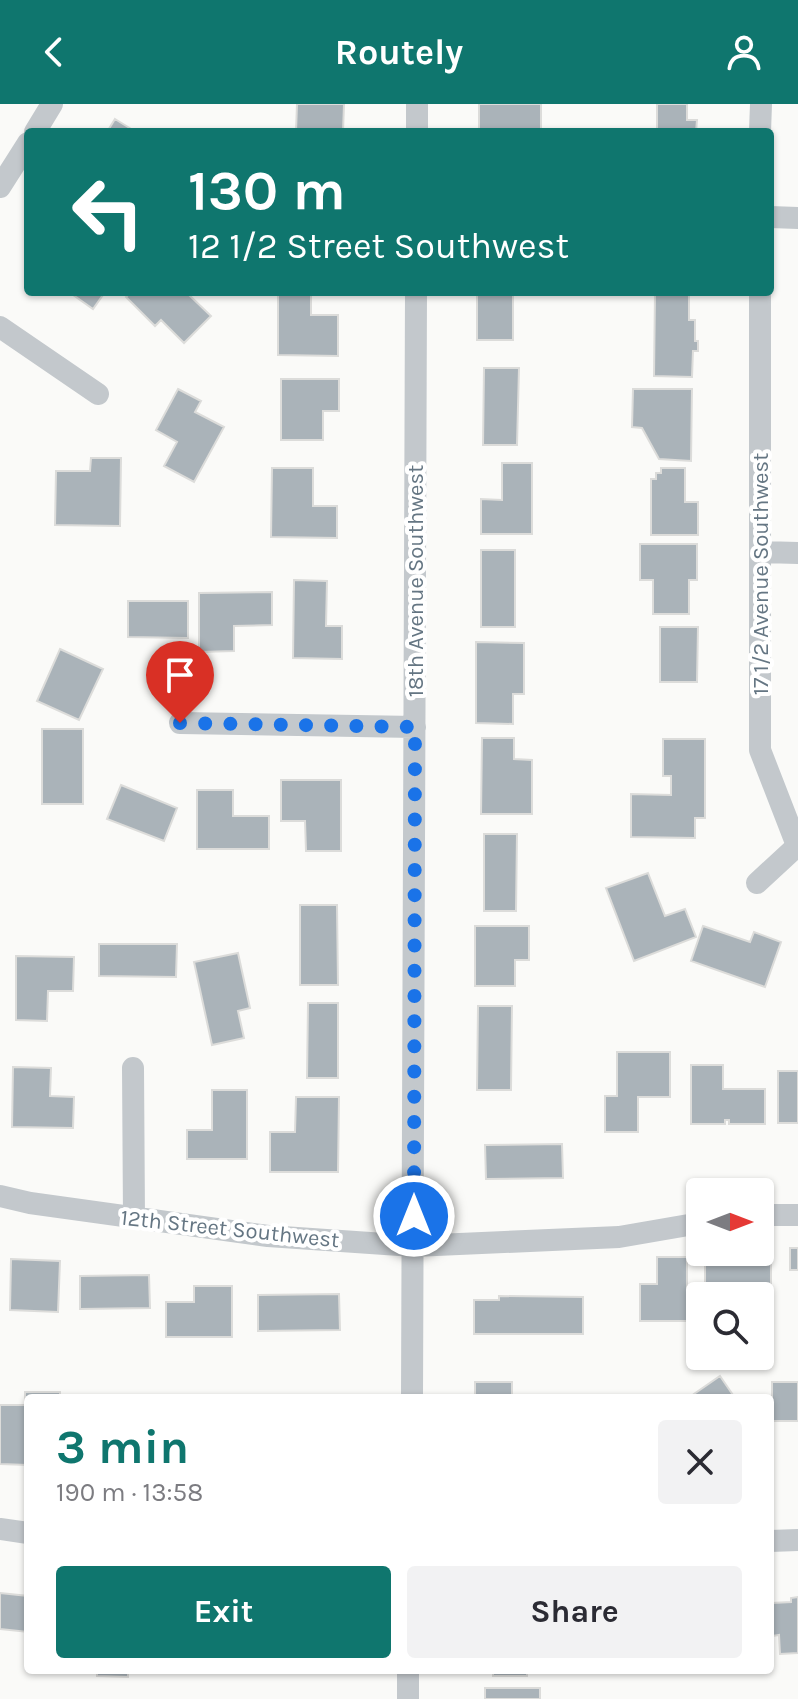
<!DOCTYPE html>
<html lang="en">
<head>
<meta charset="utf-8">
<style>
	:root { --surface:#fff; --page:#f2f2f3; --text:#2b2b33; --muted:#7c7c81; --accent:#0f766e }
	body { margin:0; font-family:Karla,sans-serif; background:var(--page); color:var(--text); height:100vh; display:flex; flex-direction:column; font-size:30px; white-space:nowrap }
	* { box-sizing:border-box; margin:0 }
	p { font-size:26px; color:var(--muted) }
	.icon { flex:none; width:44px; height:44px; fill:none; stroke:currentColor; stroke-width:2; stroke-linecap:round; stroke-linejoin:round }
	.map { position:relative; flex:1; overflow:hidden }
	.side { position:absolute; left:24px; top:1290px; width:750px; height:280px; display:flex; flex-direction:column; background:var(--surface); border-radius:8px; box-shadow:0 2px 6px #0004 }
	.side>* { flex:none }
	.guide { position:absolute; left:24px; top:24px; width:750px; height:168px; border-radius:8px; box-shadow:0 2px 6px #0004; background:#0f766e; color:#fff; overflow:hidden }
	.needle { width:52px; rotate:90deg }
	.tools { position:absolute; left:686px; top:1074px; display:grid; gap:16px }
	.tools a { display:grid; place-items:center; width:88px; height:88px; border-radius:8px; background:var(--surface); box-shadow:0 2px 6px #0004; font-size:40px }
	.pin { position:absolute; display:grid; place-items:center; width:68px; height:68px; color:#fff; margin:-82px -34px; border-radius:50% 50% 50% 0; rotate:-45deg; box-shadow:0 0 8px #0007 }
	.pin .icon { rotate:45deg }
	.me { position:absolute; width:88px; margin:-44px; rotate:0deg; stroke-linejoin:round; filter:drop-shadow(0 0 6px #0008) }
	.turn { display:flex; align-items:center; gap:28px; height:168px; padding:0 32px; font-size:36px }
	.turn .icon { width:104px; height:104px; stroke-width:2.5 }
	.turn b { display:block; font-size:56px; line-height:68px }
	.round { display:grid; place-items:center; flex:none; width:84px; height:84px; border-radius:8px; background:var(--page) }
	.overview { display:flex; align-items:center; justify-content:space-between; height:136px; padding:0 32px }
	h1 { font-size:48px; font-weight:700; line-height:60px; color:var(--accent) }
	.cta { display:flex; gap:16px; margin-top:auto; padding:16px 32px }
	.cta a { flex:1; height:92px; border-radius:8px; background:var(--accent); color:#fff; font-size:32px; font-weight:700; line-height:92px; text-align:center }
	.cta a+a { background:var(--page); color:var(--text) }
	header { display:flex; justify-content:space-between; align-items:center; height:104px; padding:0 32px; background:var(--accent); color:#fff; font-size:36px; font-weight:700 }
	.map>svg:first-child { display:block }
</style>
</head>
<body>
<header><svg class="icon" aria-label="back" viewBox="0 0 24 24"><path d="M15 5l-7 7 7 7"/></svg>Routely<svg class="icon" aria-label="person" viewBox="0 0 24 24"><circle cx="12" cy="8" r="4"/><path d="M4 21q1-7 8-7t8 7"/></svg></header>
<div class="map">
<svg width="798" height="1595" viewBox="0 0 798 1595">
	<rect width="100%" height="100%" fill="#fafaf8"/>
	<!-- building -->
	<path fill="#aab3b9" stroke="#dcdcda" stroke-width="2" d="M297,0H344L343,28H296Z
		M479,0H541V28H479Z
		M657,0H687V16H697L696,28H657Z
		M115,15L136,28H107Z
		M69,188H105L93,205Z
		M131,188H186L211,212L184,239L161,216L155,222L126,193Z
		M278,188H311V211H338V252L278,251Z
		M477,188H513V236H477Z
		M655,188H689V216H695V237H698V247H693L692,273L654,272Z
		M484,264H519L517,341H483Z
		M281,275H339V307H323V336H281Z
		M178,285L201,297L195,308L224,323L194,378L164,362L177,338L156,326Z
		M633,285H692L691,357L659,355L642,324L632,323Z
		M91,354H121L120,422L55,421L56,367H90Z
		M502,359H532V430H481V395L502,396Z
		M272,364H313V402H337V434L271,433Z
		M661,364H685V398H698V431H651V375H656V369H661Z
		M640,440H697V476H689V510H653V476H640Z
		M481,446H515V523H481Z
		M294,476L327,477L326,522H342V555L293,554Z
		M272,488V521L234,522V547L199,548V489Z
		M128,497H188V534L128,533Z
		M660,523H698L697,578H660Z
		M476,538L524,539V590H513V620L476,619Z
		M60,545L103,565L79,616L37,597Z
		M42,625H83V700H42Z
		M482,634H514V655L532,656V710H481Z
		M663,635H705V714H695V734L631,733V690L671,691V672H663Z
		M281,676H341V747H306L305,717H281Z
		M121,681L177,704L164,737L107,715Z
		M197,686H233V712H269V745H197Z
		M484,730H517L516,807H484Z
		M648,769L665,812L685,805L696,833L634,857L606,784Z
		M300,801H337L338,881H300Z
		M475,822H529V856H515V882H475Z
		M703,822L750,838L754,828L781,838L765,883L691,857Z
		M99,840H177L176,873L99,872Z
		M238,849L250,904L238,907L244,934L212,941L194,858Z
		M16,852L74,853L73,887H48L47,917L16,916Z
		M308,899H338V974H307Z
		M478,902H512L511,986H477Z
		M617,948H670V993H638V1028H605V992H617Z
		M691,961H723V985H765V1020H729V1016H725V1020H691Z
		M13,963L51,964L50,992L74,993L73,1024L12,1023Z
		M778,967H798V1019H778Z
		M212,986H247V1055H187V1026H212Z
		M296,993H339L338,1068H270V1028H295Z
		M562,1040L563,1074L486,1075L485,1041Z
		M760,1141H771V1197H760V1192H705V1158H733V1148H760Z
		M790,1144H798V1166H790Z
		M657,1153H687V1217H640V1180H657Z
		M11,1155L60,1157L58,1208L10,1206Z
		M149,1171L150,1204L80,1205V1172Z
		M194,1182H232V1233H166V1198H194Z
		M339,1190L340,1226L258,1227V1191Z
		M499,1192L583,1193V1230H474V1196H499Z
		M720,1272L735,1294H697L694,1290Z
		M475,1278H512V1294H475Z
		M772,1278H798V1317H772Z
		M25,1288H60V1294H28V1361L0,1360V1301H25Z
		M0,1489L28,1492V1528L0,1525Z
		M798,1493V1549L780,1550L779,1531L772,1532V1499L791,1498V1494Z
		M97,1566H128V1573L97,1572Z
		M493,1566H527V1572H493Z
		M485,1584H540V1595H485Z"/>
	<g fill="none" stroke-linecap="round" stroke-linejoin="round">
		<!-- minor -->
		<path stroke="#c3c8cc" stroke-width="22" d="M35,28L52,0
			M417,28V0
			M760,28L761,0
			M0,83L28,39
			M770,113L798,114
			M760,188V646L798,744
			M0,223L98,290
			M761,448L798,449
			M180,619L415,623
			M757,779L796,743
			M133,964L134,1114
			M0,1092L30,1099L268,1132L414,1142L619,1133L700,1119
			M760,1111H798
			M412,1294L416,188
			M0,1425L28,1429
			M770,1437L798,1436
			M408,1595V1566"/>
	</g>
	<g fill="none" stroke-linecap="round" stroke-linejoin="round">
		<!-- route -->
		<path stroke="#1a73e8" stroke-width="14" stroke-dasharray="0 25.2" d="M180,619L415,623L414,1112"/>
	</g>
	<g text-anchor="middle" stroke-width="8" stroke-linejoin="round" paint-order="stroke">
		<!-- street labels -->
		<g font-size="22" fill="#657683" stroke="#fff">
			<text transform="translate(760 470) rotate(-90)" y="8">17 1/2 Avenue Southwest</text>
			<text transform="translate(415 477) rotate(-90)" y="8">18th Avenue Southwest</text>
			<text transform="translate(230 1124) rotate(6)" y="8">12th Street Southwest</text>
		</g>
	</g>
</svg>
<div class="tools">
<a><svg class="needle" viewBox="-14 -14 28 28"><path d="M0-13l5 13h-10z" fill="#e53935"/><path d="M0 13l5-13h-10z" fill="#7c7c81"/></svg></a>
<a><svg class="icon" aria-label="search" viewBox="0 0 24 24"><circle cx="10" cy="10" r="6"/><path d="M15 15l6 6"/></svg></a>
</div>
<div class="pin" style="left:180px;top:619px;background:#d93025"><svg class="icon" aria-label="arrive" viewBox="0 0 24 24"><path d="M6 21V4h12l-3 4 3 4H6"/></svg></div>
<svg class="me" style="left:414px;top:1112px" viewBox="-20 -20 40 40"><circle r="17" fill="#1a73e8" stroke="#fff" stroke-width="3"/><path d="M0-11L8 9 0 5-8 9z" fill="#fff"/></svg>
<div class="guide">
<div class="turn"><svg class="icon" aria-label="left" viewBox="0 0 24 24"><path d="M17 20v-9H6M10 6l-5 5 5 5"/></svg><div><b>130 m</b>12 1/2 Street Southwest</div></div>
</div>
<section class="side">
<div class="overview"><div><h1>3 min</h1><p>190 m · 13:58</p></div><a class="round"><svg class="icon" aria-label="close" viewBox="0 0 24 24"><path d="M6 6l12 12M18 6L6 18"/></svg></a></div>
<div class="cta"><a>Exit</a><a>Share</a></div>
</section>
</div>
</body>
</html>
